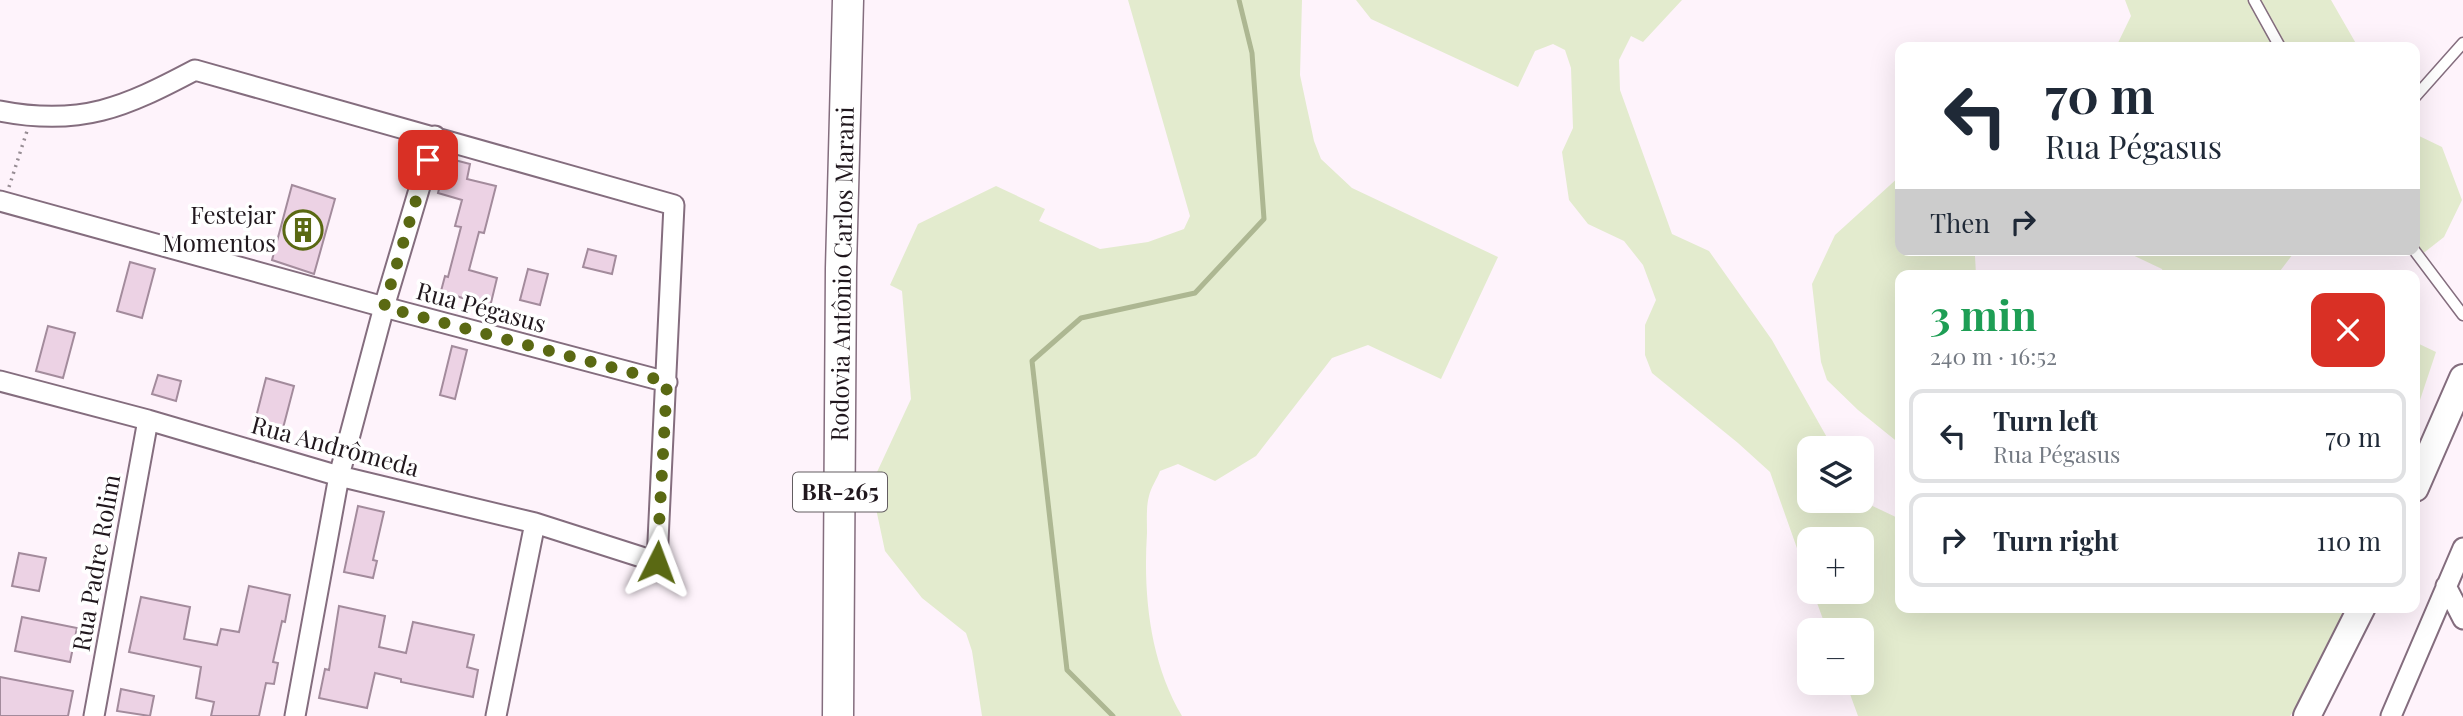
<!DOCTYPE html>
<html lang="en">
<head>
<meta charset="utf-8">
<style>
	:root { --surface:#fff; --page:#f6f6f7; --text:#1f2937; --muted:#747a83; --line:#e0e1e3 }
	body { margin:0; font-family:"Playfair Display",serif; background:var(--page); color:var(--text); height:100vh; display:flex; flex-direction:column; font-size:26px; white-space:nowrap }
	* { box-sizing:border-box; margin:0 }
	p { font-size:23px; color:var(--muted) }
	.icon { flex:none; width:38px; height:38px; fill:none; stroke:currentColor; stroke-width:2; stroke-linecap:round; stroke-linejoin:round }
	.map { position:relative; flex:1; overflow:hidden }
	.panel { position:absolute; left:1895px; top:270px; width:525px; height:343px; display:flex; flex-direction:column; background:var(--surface); border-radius:14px; box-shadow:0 7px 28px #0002 }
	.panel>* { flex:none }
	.guide { position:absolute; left:1895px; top:42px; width:525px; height:214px; border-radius:14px; box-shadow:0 7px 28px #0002; background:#fff; color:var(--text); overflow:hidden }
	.tools { position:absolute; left:1797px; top:436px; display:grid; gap:14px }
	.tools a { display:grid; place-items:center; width:77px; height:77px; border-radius:14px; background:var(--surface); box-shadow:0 7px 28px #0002; font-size:35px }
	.pin { position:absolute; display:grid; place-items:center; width:60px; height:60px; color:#fff; margin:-30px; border-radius:14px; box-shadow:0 4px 10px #0006 }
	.me { position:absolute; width:77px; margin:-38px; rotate:3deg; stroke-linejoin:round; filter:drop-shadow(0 0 5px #0008) }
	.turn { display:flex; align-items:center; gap:24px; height:147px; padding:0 35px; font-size:32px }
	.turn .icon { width:91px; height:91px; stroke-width:2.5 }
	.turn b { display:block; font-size:49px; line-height:60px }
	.then { display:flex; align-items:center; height:66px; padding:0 35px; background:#0003; gap:14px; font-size:26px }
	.round { display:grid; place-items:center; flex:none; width:74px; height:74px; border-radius:14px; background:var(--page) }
	.head { display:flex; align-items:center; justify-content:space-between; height:119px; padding:0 35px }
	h1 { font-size:42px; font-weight:700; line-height:52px; color:#1e9e55 }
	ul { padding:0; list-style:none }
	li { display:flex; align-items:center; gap:21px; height:94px; margin:0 14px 10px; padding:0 21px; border:4px solid var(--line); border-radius:14px }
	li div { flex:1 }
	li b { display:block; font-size:26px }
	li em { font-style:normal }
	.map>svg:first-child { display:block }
</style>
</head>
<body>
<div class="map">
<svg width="2463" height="716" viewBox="0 0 2463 716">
	<rect width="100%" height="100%" fill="#fef3fb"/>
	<!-- green -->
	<path fill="#e3ebce" d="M1128,0H1302L1300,75L1314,141L1321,159L1352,188L1498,257L1441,379L1368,345L1332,358L1256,456L1215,481L1178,464L1160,471C1157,479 1151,487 1149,496C1146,507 1147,521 1147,533C1143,595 1150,662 1182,716H982L972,651L966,633L922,598L885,551L871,485L911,399L902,291L890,285L918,224L996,186L1045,209L1039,221L1100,249L1148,242L1184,229L1190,216Z
		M1356,0H1682L1643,42L1631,36L1619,60L1620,90L1672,234L1709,251L1772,340L1829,441L1831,448H1810V500L1862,501L1900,519V607H2346L2306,693L2290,716H1858L1846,683L1862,682V630H1827L1813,592H1862V539H1810L1809,582L1770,472L1738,443L1652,373L1645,355V325L1656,300L1643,265L1624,241L1588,224L1569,200L1562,152L1573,128L1571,68L1565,50L1553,44L1535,51L1518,87L1371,19Z
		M2125,0H2331L2358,47H2116L2131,16Z
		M2415,134L2442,147L2462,200L2444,237L2421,255L2415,250Z
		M1900,176V250H1977L1975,256L1976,275H1900V444L1858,410L1827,380L1821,362L1812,284L1835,235Z
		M2122,250H2296L2277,275H2164L2162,269Z
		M2415,342L2436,352L2415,415Z"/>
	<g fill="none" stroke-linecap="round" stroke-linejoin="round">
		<!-- stream -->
		<path stroke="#adb792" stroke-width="5" d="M1113,716L1067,670L1032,361L1081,318L1195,293L1264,219L1252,53L1239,0"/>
	</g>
	<!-- building -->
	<path fill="#ecd2e4" stroke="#a38b9c" stroke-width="2" d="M447,158L470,164L467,179L496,186L484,233L479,232L469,270L497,278L490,307L441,291L445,276L448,277L461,227L455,226L462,200L438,193Z
		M292,185L335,199L314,274L272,260Z
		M588,249L616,256L612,274L583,267Z
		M130,262L155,269L142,318L117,311Z
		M528,269L548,274L540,305L520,300Z
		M48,326L75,333L63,378L36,371Z
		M452,346L467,350L455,399L440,395Z
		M158,375L181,381L176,401L152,394Z
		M266,378L294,386L282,432L254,425Z
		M358,506L384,512L373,560L377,561L373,578L344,572Z
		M19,553L46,558L39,591L12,586Z
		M249,586L290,595L285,622L282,621L273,662L278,663L274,684L266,683L259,716H211L214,702L196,698L201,667L129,652L141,597L190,607L184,639L217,645L221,629L239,632Z
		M339,606L385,616L379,647L406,653L413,622L474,635L467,667L478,670L473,697L401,682V679L375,673L367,708L319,698L325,669L329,670Z
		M22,617L77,628L70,662L15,651Z
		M0,677L73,691L68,716H0Z
		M121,689L154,696L150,716L117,711Z"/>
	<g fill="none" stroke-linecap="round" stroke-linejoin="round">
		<!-- lane casing -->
		<g stroke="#846d7e" stroke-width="13">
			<path id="lane" d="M2254,0L2280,47
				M2415,97L2463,43
				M2414,250L2463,315"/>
		</g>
		<!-- street casing -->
		<g stroke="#846d7e" stroke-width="23">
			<path id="street" d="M0,111C81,127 125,107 195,70L674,205L657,562L535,523L339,476L148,420L0,381
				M0,201L384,307L667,382
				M2446,586L2463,619
				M94,716L148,420
				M295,716L339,476L384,307L435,136
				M496,716L535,523
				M2391,716L2463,548"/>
		</g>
		<!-- secondary casing -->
		<g stroke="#846d7e" stroke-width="30">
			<path id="secondary" d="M2415,488L2463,378
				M2307,716L2362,607"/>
		</g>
		<!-- primary casing -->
		<g stroke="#846d7e" stroke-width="33">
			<path id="primary" d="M838,716L841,268L848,0"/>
		</g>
		<!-- path -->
		<path stroke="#978d94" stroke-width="3.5" stroke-dasharray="2 5" stroke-linecap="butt" d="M9,187L27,131"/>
		<!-- lane -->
		<use href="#lane" stroke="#fff" stroke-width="10"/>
		<!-- street -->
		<use href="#street" stroke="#fff" stroke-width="19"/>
		<!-- secondary -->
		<use href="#secondary" stroke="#fff" stroke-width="26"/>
		<!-- primary -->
		<use href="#primary" stroke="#fff" stroke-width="30"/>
	</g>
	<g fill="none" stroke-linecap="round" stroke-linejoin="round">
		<!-- route -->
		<path stroke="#5a6913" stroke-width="12" stroke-dasharray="0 21.6" d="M428,160L384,307L667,382L657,562"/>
	</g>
	<!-- icons -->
	<defs>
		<g id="building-ring" transform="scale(2.0125)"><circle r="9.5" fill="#fff" stroke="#5a6913" stroke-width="1.5"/><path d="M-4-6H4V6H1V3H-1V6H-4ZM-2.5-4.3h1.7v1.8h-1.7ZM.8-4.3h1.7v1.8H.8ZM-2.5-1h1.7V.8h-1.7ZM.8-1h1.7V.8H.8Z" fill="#5a6913"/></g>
	</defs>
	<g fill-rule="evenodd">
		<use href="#building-ring" x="303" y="230"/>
	</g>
	<g text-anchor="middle" stroke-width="7" stroke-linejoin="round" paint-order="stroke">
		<!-- shield labels -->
		<rect fill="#fff" stroke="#635d61" stroke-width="2" x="793" y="472.5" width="94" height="39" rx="5"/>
		<g font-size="23" font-weight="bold" fill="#20171d">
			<text x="840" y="500">BR-265</text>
		</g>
		<!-- poi labels -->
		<g font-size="24" fill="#20171d" stroke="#fff" text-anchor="end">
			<text x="276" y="224">Festejar<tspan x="276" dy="28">Momentos</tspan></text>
		</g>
		<!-- street labels -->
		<g font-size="24" fill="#20171d" stroke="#fff">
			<text transform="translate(843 274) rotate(-89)" y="8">Rodovia Antônio Carlos Marani</text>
			<text transform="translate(481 308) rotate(15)" y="8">Rua Pégasus</text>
			<text transform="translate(335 447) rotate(15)" y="8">Rua Andrômeda</text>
			<text transform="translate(97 563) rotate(-80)" y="8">Rua Padre Rolim</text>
		</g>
	</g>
</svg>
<div class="tools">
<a><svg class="icon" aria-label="layers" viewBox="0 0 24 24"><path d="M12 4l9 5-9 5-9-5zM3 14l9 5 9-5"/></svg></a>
<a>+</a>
<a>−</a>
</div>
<div class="pin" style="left:428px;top:160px;background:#d93025"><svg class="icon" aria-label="arrive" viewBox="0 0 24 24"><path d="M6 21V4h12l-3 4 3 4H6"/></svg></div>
<svg class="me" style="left:657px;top:562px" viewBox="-20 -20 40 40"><path d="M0-17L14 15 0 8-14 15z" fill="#5a6913" stroke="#fff" stroke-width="4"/></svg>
<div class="guide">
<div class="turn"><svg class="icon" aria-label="left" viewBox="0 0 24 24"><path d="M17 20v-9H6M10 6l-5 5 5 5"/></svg><div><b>70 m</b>Rua Pégasus</div></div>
<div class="then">Then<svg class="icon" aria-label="right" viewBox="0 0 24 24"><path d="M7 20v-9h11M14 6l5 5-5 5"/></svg></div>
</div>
<section class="panel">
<div class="head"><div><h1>3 min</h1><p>240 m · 16:52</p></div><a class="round" style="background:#d93025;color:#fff"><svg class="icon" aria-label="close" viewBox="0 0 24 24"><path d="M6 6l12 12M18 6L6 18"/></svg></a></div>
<ul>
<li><svg class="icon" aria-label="left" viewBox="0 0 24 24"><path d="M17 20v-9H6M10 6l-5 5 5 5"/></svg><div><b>Turn left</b><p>Rua Pégasus</p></div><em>70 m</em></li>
<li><svg class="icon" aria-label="right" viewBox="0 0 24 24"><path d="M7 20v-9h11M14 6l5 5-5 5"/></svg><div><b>Turn right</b></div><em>110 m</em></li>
</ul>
</section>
</div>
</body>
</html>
